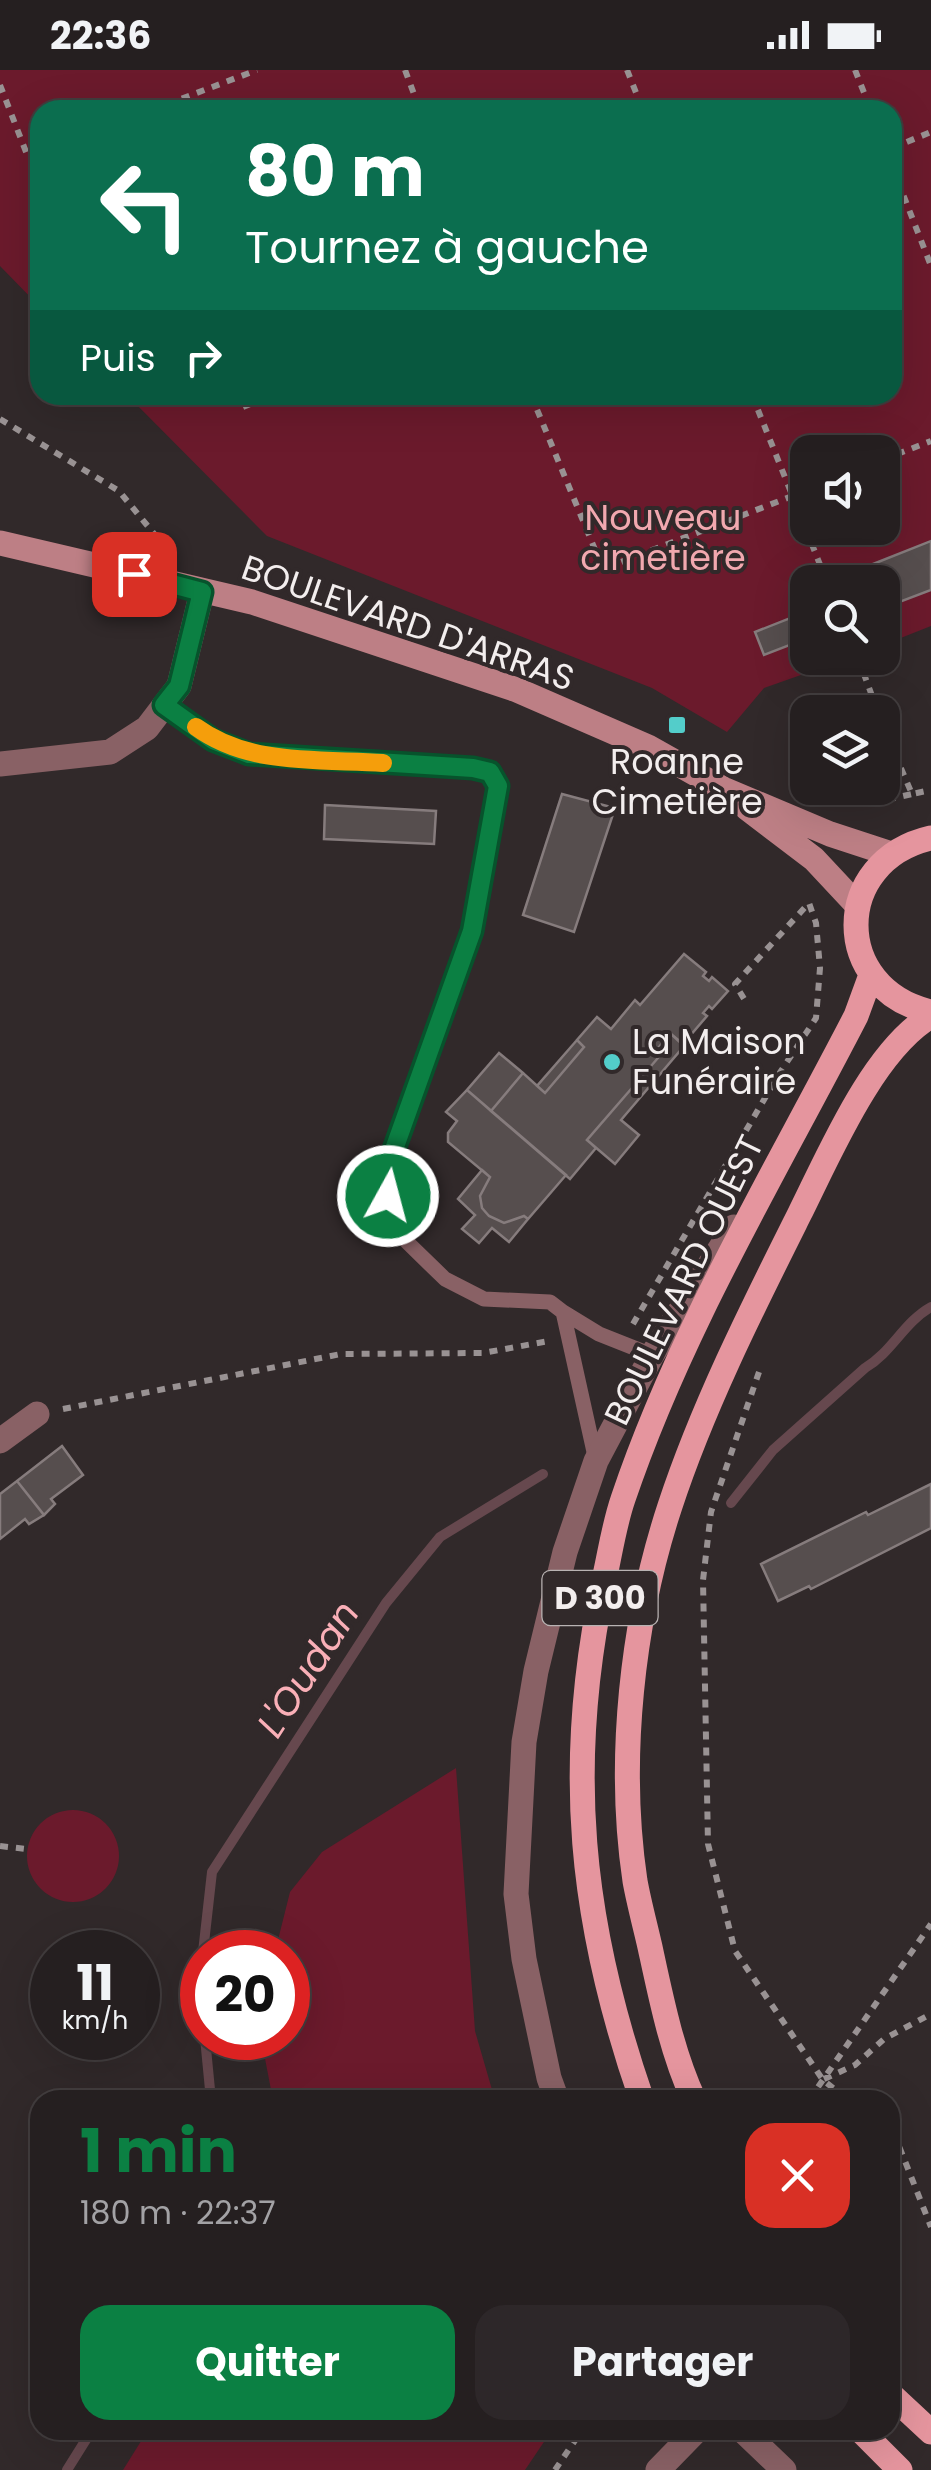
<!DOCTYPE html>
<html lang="fr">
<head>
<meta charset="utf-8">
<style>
	:root { --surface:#251f20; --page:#2d2729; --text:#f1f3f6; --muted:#a3a2a5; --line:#423d3e; --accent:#0b8043 }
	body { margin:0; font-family:Poppins,sans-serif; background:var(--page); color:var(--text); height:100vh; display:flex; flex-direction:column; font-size:38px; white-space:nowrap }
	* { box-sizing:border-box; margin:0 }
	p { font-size:32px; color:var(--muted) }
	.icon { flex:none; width:55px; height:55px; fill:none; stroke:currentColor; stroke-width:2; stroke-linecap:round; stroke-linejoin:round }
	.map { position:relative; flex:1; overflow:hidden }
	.side { position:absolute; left:30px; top:2020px; width:870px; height:350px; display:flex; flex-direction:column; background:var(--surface); border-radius:30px; box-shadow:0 10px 40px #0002,0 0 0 2px var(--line) }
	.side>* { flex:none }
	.banner { position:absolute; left:30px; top:30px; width:872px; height:305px; border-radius:30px; box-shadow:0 10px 40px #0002,0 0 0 2px var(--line); background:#0b6e4f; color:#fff; overflow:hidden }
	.fabs { position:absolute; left:790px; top:365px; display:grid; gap:20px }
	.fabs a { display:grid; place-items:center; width:110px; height:110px; border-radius:20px; background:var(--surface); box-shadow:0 10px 40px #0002,0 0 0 2px var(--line); font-size:50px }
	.speed { position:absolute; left:30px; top:1860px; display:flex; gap:20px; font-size:50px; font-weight:700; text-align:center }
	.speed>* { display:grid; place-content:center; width:130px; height:130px; border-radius:50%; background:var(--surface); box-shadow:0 10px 40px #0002,0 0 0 2px var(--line); line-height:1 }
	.speed small { font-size:25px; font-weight:400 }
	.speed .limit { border:15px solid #d22; background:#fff; color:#111 }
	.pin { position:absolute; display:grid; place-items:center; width:85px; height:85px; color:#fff; margin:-42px; border-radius:20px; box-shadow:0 5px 15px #0006 }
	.me { position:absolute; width:110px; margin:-55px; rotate:7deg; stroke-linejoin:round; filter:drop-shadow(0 0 8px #0008) }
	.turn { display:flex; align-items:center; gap:35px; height:210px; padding:0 50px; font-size:45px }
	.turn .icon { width:130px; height:130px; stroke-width:2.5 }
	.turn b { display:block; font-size:70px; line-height:85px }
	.then { display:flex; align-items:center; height:95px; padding:0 50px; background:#0003; gap:20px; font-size:38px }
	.round { display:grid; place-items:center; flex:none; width:105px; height:105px; border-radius:30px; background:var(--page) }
	.summary { display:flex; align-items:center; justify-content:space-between; height:170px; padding:0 50px }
	h1 { font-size:60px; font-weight:700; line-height:75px; color:var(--accent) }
	.cta { display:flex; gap:20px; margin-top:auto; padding:20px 50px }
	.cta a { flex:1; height:115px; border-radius:30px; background:var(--accent); color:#fff; font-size:40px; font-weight:700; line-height:115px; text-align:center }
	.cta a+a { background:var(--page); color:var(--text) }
	.status { display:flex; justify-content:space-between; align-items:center; height:70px; padding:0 50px; background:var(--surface); direction:ltr }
	.status svg { height:28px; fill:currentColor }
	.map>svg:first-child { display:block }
</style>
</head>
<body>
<div class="status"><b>22:36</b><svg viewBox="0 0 49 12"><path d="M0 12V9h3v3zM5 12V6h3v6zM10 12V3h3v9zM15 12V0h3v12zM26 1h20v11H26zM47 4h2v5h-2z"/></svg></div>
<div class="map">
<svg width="931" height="2400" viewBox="0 0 931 2400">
	<rect width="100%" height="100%" fill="#31292a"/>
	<!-- green -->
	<path fill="#6b1a2c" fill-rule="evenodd" d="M0,0H931V556L883,575L882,512H808V588H849L764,618L727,662L652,618L267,466L127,325H892V40H40V237L0,196ZM808,382H882V458H808Z
		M456,1698L475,1961L495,2030H273L261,1968H288V1882H275L290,1822L322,1782Z
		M27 1786a46 46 0 1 1 92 0a46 46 0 1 1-92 0Z
		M148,2360H552L525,2400H123Z"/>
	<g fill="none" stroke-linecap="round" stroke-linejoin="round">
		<!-- stream -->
		<path stroke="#66484e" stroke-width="10" d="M731,1433L773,1380L865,1298C892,1282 904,1252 931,1237
			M203,1882L212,1802L386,1533L440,1467L543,1404
			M202,1921V1940
			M205,1968L211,2030
			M67,2400L92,2360"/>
	</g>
	<!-- building -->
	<path fill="#564e4e" stroke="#867c7d" stroke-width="2.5" d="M931,471V520L889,536L873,494Z
		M808,541V568L764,585L755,562Z
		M562,724L615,738L574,862L523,845Z
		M325,735L436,741L434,774L324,769Z
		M684,884L706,902L703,906L709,911L712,907L728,921L712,939L709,936L703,943L707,946L683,974L670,963L659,977L664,981L587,1070L596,1078L570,1109L491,1041L523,1003L545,1023L584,977L577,970L597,947L611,959L635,930L640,935Z
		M670,963L684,976L621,1050L639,1065L615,1094L587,1070L664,981L659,977Z
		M577,970L584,977L545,1023L537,1016Z
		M499,983L523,1003L491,1041L467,1020Z
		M467,1020L566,1105L528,1149L524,1146L504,1153L489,1146L482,1138L480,1126L490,1107L448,1072V1063L457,1051L446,1042Z
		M482,1100L490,1107L480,1126L482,1138L489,1146L504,1153L524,1146L528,1149L509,1172L492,1158L479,1173L462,1159L475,1145L458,1129Z
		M62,1376L83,1405L51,1429L55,1434L44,1445L17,1411Z
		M17,1411L44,1445L29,1454L25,1449L0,1469V1424Z
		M931,1414V1458L811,1519L809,1516L778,1531L761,1494L866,1442L868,1445Z"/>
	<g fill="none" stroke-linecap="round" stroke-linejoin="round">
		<!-- path -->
		<path stroke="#999293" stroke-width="6" stroke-dasharray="8 8" stroke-linecap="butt" d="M405,0L420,40
			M627,0L643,40
			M855,0L871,40
			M0,15L28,87L40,83
			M152,40L257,0
			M892,78L931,62
			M892,96L931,196
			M531,325L603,499L808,420
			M752,325L827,512
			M243,337L272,325
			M0,349L119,421L169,482
			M882,390L931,371
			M858,588L878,642
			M882,654L912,724L931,720
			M872,733L912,724
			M633,1254L779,1004L816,948L820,898L816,853L809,833L735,914L746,932
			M759,1302L711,1442L703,1510L708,1774L735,1881L823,2010L848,2030
			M63,1339L341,1284L483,1283L549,1271
			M0,1776L26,1779
			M824,2009L855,1995L884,1969L931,1944
			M809,2030L931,1854
			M890,2065L897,2071L931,2157
			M555,2400L582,2360"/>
		<!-- service -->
		<path stroke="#896165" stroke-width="15" d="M164,635L213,670L249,685L473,698L490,702L498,716L472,861L391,1085L388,1126L407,1172L445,1209L484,1229L550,1232L563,1242
			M596,1391L563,1242L599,1264L652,1285"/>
		<!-- minor -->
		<path stroke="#896165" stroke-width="25" d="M0,694L110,682L147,658L179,616L202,522
			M0,1371L37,1344
			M557,2030L549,2008L524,1889L516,1824L524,1672L536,1601L565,1482L596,1391L652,1285L734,1157
			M742,2360L784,2400
			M658,2400L697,2360"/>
		<!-- secondary -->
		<path stroke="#bd7f85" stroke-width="25" d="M0,473L252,532L517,620L648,677L723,719L830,764L891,784
			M747,738L814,789L857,835"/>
		<!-- primary -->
		<path stroke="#e5959e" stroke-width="25" d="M931,768C831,791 831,919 931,942
			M642,2030C580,1852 564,1696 604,1510C610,1484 614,1455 623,1429C680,1260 774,1105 856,946L871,905
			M694,2030C672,1983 661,1928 650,1877C645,1855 639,1833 635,1811C617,1690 632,1551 670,1436C703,1336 752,1239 799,1145C829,1085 873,980 931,946
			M890,2324L931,2362
			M860,2360L900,2400"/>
	</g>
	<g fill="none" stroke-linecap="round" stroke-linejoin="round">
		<!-- route casing -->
		<g stroke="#07532c" stroke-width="25">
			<path id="route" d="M134,504L202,522L179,616L164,635L213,670L249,684L473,698L490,702L498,716L472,861L392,1085L388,1126"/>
		</g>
		<!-- route -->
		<use href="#route" stroke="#0b8043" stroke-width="18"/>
		<!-- slow -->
		<path stroke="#f59e0b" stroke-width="18" d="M196,657C249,696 320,689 383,693"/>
	</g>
	<!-- markers -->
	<g fill="#53cdca" stroke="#31292a" stroke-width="4">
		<rect x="667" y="645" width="20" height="20" rx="5"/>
		<circle cx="612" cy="992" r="10"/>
	</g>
	<g text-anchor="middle" stroke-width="8" stroke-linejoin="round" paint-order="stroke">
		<!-- shield labels -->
		<rect fill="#31292a" stroke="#b9b3b3" stroke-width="2.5" x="542.5" y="1501" width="115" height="54" rx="8"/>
		<g font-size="32" font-weight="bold" fill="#f3eeee">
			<text x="600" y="1539">D 300</text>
		</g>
		<!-- park labels -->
		<g font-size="35" fill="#f1a8af" stroke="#31292a">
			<text x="663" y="460">Nouveau<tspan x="663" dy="40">cimetière</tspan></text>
		</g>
		<!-- street labels -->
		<g font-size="35" fill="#f3eeee" stroke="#31292a">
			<text transform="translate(408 553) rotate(19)" y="12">BOULEVARD D'ARRAS</text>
			<text transform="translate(684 1210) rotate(-64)" y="12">BOULEVARD OUEST</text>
		</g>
		<!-- poi labels -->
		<g font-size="35" fill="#f3eeee" stroke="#31292a">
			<text x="677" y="704">Roanne<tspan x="677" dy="40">Cimetière</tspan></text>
			<text x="632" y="984" text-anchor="start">La Maison<tspan x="632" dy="40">Funéraire</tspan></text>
		</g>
		<!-- water labels -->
		<g font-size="38" font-style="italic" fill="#f9afb7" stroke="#31292a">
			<text transform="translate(308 1599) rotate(-57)" y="13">L'Oudan</text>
		</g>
	</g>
</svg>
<div class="fabs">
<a><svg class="icon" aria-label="sound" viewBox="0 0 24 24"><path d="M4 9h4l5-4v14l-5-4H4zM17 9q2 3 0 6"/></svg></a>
<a><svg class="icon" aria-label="search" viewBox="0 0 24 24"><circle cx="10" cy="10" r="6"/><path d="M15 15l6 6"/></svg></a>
<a><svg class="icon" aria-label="layers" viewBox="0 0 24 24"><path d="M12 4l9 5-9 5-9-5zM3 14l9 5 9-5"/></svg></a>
</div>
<div class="speed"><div>11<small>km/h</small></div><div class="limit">20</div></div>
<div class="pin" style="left:134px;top:504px;background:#d93025"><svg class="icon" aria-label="arrive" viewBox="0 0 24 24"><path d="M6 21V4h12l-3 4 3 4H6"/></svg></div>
<svg class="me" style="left:388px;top:1126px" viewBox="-20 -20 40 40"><circle r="17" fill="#0b8043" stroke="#fff" stroke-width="3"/><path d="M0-11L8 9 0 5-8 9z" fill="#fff"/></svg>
<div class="banner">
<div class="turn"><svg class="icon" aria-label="left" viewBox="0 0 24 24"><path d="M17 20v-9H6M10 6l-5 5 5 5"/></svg><div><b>80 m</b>Tournez à gauche</div></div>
<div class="then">Puis<svg class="icon" aria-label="right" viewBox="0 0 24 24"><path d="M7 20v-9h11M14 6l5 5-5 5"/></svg></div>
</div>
<section class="side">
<div class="summary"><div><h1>1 min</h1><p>180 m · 22:37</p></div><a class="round" style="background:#d93025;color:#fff"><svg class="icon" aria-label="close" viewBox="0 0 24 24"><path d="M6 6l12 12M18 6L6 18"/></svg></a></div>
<div class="cta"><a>Quitter</a><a>Partager</a></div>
</section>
</div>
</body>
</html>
